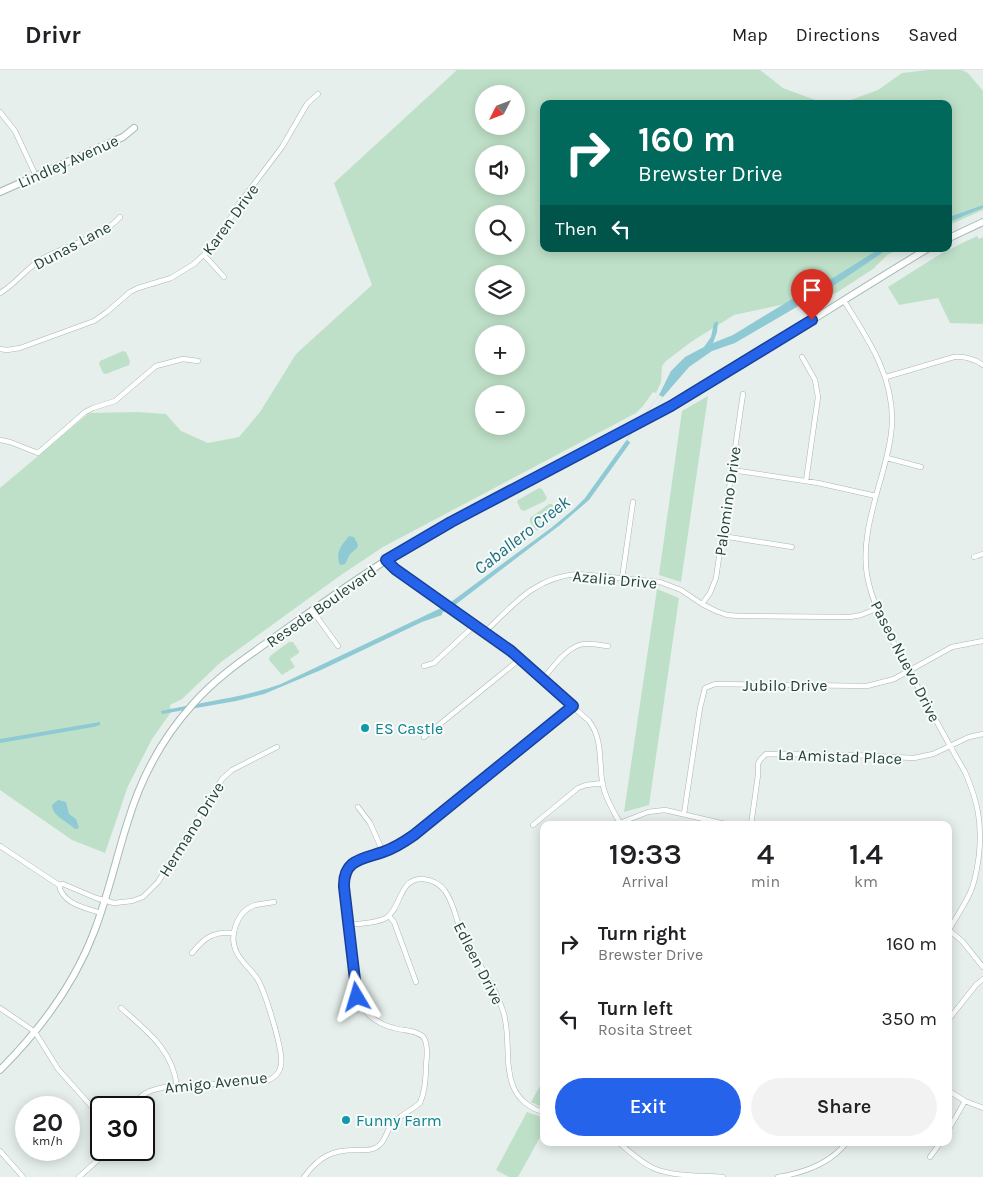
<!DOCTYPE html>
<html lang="en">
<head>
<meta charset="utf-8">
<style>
	:root { --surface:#fff; --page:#f2f2f2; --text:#202124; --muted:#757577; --line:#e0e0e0; --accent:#2563eb }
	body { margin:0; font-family:Karla,sans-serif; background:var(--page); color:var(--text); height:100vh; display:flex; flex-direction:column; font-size:19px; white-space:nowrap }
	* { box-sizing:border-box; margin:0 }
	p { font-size:16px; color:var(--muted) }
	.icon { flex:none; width:28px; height:28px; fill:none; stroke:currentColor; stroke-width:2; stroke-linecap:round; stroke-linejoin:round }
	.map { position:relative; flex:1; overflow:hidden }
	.sheet { position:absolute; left:540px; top:751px; width:412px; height:325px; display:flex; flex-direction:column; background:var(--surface); border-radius:10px; box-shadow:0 2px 12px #0003 }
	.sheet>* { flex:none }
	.hud { position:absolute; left:540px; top:30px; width:412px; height:152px; border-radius:10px; box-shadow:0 2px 12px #0003; background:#00695c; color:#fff; overflow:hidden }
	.needle { width:32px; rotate:228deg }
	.tools { position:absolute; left:475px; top:15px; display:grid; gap:10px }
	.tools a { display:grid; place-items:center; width:50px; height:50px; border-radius:50%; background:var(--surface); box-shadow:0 2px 12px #0003; font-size:25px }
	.speed { position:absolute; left:15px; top:1026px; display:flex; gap:10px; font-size:25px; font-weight:700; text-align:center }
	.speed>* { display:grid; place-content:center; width:65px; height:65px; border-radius:50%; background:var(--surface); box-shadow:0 2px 12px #0003; line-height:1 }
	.speed small { font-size:12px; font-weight:400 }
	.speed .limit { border:2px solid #111; border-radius:8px; background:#fff; color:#111 }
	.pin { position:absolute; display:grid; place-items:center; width:42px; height:42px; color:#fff; margin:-51px -21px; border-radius:50% 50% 50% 0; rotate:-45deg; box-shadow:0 0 5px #0007 }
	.pin .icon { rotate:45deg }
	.me { position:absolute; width:55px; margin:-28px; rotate:353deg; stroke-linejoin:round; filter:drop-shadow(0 0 4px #0008) }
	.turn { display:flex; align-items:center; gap:18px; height:105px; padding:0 15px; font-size:22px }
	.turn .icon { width:65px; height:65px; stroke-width:2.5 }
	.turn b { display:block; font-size:35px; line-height:42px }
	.then { display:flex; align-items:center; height:48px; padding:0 15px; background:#0003; gap:10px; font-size:19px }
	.eta { display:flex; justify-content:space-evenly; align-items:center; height:85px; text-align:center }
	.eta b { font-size:30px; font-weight:600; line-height:35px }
	.cta { display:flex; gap:10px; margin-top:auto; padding:10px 15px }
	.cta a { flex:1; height:58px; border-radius:30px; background:var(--accent); color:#fff; font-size:20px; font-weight:600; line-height:58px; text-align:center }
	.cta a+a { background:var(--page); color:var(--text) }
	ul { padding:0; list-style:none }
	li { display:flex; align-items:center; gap:15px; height:75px; padding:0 15px }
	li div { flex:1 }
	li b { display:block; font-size:19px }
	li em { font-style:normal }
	header { display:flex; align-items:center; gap:30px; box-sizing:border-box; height:70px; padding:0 25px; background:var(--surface); border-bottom:1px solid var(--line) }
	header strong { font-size:24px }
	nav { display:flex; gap:28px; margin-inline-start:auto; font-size:18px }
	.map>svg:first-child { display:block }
</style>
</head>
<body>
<header>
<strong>Drivr</strong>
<nav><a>Map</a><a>Directions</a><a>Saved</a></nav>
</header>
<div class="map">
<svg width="983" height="1107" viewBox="0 0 983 1107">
	<rect width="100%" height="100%" fill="#e6efeb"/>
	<!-- green -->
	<path fill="#bfe0c8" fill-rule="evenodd" d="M457,0H760L783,18L826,34H544V179H899L887,185L873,199L836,223L734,245L691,272L666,291L662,296L661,312L656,323L653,322L643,336L636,343L383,477L341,505L221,592L182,629L170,635L171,642L152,669L128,716L105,783L72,770L0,720V418L89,343L138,342L166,344L181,361L208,373L239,367L260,342L296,284L372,215L334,113ZM484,24H516V56H484ZM484,84H516V116H484ZM484,144H516V176H484ZM484,204H516V236H484ZM484,264H516V296H484ZM484,324H516V356H484Z
		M928,0H962L968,3L983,21V140L949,155V34H840L878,20L902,3Z
		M977,166L979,169L983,167V254L950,253L938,228L899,235L888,217L942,183Z
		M123,281L126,282L130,291L129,295L106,304L103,303L99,294L100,291Z
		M708,326L681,512L659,505L682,341Z
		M539,418L542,419L547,428L545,431L524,441L521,440L517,432L518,430Z
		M549,434H552L558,442L557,445L538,460H536L530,452V448Z
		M657,519L679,528L649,735L624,742Z
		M289,572H293L299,581V583L290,589L295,597L282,605L269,590L270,586Z
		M544,1009V1038L531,1032Z
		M527,1042L544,1048V1060L518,1107H509L496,1100Z"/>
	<!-- water -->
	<path fill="#8ec9d4" d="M983,135V138L949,152V147Z
		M879,179H888L836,214L735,273L712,281L689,297L663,327L589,430L560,455L455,535L451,532L551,458L574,439L585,428L659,325L671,301L685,287L704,277L711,267L714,253L718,251L717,262L713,273L733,265L797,226L825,213Z
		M349,466L354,467L358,475L357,478L350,484L345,494L340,495C335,482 341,476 349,466Z
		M441,538L445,541L442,543V545L422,552L321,600L264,624L236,631L162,644L161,641C201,632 242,628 281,614Z
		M100,652V655L93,657L0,673V669Z
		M58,730L66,732L69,744L76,749L79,758L75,759C67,751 52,746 52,735Z"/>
	<!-- pier -->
	<path fill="#e6efeb" d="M659,325L663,327L631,373L627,370Z"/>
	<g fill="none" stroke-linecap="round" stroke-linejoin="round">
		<!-- stream -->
		<path stroke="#8ec9d4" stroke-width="2" d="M442,540L455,532"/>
		<!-- street casing -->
		<g stroke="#a8b8b2" stroke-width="5.5">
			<path id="street" d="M0,42L15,61L36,106
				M204,185L224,207
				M0,223C16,214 26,198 42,189C67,174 101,169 120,147
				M844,231C870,271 898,314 891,364C889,381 884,398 879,415C871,444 862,475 867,505C873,539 892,569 908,599C927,633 945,668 965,702C978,732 982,752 979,785C977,798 976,810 970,823C964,836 956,847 949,860
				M0,279L7,280L20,278L94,251L107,242L130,222L138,218L171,208L194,194L215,174L239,134L282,77L307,34L318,24
				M802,287L815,310L818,327L806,411
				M886,307L954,287C965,286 974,289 983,295
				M0,370L10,372L38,383L85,342L93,338L115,331L156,296L183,289L198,291
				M887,388L921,397
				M732,400L818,413L876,426
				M722,466L792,477
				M974,487L983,484
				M387,490L395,499L511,581L589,651C604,671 598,693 603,716C606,730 614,742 621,755
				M622,509L633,432
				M702,534L710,523L716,508L743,324
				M312,540L338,576
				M485,562C514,534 535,507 578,504L660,512L681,520L702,534L716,541L727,545L739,546L850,547L861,545L876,539
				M424,596L434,593L475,555
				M543,609C552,598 565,580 579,575C588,572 598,575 608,576
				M424,667L520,589
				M358,737L370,753L383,782
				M684,744L700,638L705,618L715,614L867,616L894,609L952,577L983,571
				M620,753L648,742L665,740L725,754L757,755
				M533,755L578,718L586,715L603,713
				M751,755L758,705V694L760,690L766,684L853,685L914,688L933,684L969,667L983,664
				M857,755H874
				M0,776L59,815C62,834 86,838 101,843
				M59,815L63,814L96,828L114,833L132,831L143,827L158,812L222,709L232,700L277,677
				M389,846L394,852L416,912
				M349,855C360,853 375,854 386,848C402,838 398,808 423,809C432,810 440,814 445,821C454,833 456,850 462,864C475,890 494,913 503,941C511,965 504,993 513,1016C518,1029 530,1039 544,1042
				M949,860L962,871L983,897
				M192,883C205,867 214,861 234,863
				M0,938L35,962L58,999L101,1047
				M121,938C147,961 173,980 177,1017
				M949,949L976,915L983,909
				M949,1021L965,1031L983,1038
				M133,1038C139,1023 151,1020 165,1017L267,1011C274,1008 280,1003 281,995C284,982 265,922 258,910C252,900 242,893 237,883C228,866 237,841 255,835C261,834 268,833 274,832
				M949,1059L965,1031
				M618,1072C629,1081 640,1092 653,1098C673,1107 701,1105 723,1107
				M0,1081L23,1107
				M930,1087L941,1072
				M79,1107L109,1080
				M304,1107C319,1087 331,1080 356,1080C362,1080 369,1081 375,1078C384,1074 385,1065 390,1057C396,1047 411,1041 420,1033C425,1022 426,1007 426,995C427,987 428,975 424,968C418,960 403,961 394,958C377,954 364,943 357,927L344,817C343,789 363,789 383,782C395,778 404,772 414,765L573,636
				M778,1107C803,1103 831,1093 847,1072"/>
		</g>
		<!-- secondary casing -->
		<g stroke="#a4bbb3" stroke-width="8">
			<path id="secondary" d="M0,122L123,67L134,58
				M949,168L983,152
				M0,1000C40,960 74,915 94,862C108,826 116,788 128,751C141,708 163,667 193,634C220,603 256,581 289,557C336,523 384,490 434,461C496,426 560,396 623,362C727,306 826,240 927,179"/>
		</g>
		<!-- street -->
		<use href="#street" stroke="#fff" stroke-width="4.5"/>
		<!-- secondary -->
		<use href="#secondary" stroke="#fff" stroke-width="6"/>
	</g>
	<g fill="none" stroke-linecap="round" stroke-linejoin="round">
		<!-- route casing -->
		<g stroke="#184099" stroke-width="12">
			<path id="route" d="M357,927L344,817C343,789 363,789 383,782C395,778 404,772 414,765L573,636L511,581L395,499L386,490L451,452L671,336L812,250"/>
		</g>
		<!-- route -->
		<use href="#route" stroke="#2563eb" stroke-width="9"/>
	</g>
	<!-- markers -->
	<g fill="#0f9aa8" stroke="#f7fbf9" stroke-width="2">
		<circle cx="365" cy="658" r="5"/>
		<circle cx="346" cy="1050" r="5"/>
	</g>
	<g text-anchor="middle" stroke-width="4" stroke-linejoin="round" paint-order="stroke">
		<!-- street labels -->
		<g font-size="16" fill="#24423a" stroke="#f7fbf9">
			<text transform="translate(68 91) rotate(-24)" y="6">Lindley Avenue</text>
			<text transform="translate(230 149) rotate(-54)" y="6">Karen Drive</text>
			<text transform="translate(72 175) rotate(-28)" y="6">Dunas Lane</text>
			<text transform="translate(727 431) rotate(-82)" y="6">Palomino Drive</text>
			<text transform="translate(615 509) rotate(5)" y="6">Azalia Drive</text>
			<text transform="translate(321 536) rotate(-35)" y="6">Reseda Boulevard</text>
			<text transform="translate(906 591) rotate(63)" y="6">Paseo Nuevo Drive</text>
			<text x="785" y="621">Jubilo Drive</text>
			<text transform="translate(840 686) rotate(2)" y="6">La Amistad Place</text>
			<text transform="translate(191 759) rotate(-58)" y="6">Hermano Drive</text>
			<text transform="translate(479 893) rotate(63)" y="6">Edleen Drive</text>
			<text transform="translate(216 1012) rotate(-6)" y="6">Amigo Avenue</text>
		</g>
		<!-- culture labels -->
		<g font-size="16" fill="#0d838f" stroke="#f7fbf9" text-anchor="start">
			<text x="375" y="664">ES Castle</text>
			<text x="356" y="1056">Funny Farm</text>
		</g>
		<!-- water labels -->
		<g font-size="18" font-style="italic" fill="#1c6f80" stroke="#f7fbf9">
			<text transform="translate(522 465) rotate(-38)" y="6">Caballero Creek</text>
		</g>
	</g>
</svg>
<div class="tools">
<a><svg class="needle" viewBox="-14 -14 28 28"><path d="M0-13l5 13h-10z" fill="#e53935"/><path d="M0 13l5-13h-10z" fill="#757577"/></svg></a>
<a><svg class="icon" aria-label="sound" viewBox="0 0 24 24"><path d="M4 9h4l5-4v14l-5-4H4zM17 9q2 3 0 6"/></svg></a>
<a><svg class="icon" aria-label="search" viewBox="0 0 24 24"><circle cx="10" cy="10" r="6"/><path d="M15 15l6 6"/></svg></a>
<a><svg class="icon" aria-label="layers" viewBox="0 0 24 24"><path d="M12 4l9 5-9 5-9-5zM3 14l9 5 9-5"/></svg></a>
<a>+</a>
<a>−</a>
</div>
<div class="speed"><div>20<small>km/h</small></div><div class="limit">30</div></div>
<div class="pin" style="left:812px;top:250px;background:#d93025"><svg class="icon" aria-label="arrive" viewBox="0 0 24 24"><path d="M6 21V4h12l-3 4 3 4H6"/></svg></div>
<svg class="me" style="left:357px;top:927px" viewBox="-20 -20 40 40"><path d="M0-17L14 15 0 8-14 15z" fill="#2563eb" stroke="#fff" stroke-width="4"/></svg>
<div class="hud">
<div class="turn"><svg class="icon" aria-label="right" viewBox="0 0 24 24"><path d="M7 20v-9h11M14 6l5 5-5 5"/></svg><div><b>160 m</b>Brewster Drive</div></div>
<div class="then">Then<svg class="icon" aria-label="left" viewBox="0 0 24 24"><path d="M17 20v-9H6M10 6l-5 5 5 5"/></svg></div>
</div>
<section class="sheet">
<div class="eta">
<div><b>19:33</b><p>Arrival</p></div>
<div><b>4</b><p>min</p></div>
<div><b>1.4</b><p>km</p></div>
</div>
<ul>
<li><svg class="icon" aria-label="right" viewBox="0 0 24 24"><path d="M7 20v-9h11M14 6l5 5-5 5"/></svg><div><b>Turn right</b><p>Brewster Drive</p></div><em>160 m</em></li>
<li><svg class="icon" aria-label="left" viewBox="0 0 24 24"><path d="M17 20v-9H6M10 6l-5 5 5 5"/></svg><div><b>Turn left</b><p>Rosita Street</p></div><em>350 m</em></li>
</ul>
<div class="cta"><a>Exit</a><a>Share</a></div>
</section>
</div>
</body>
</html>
